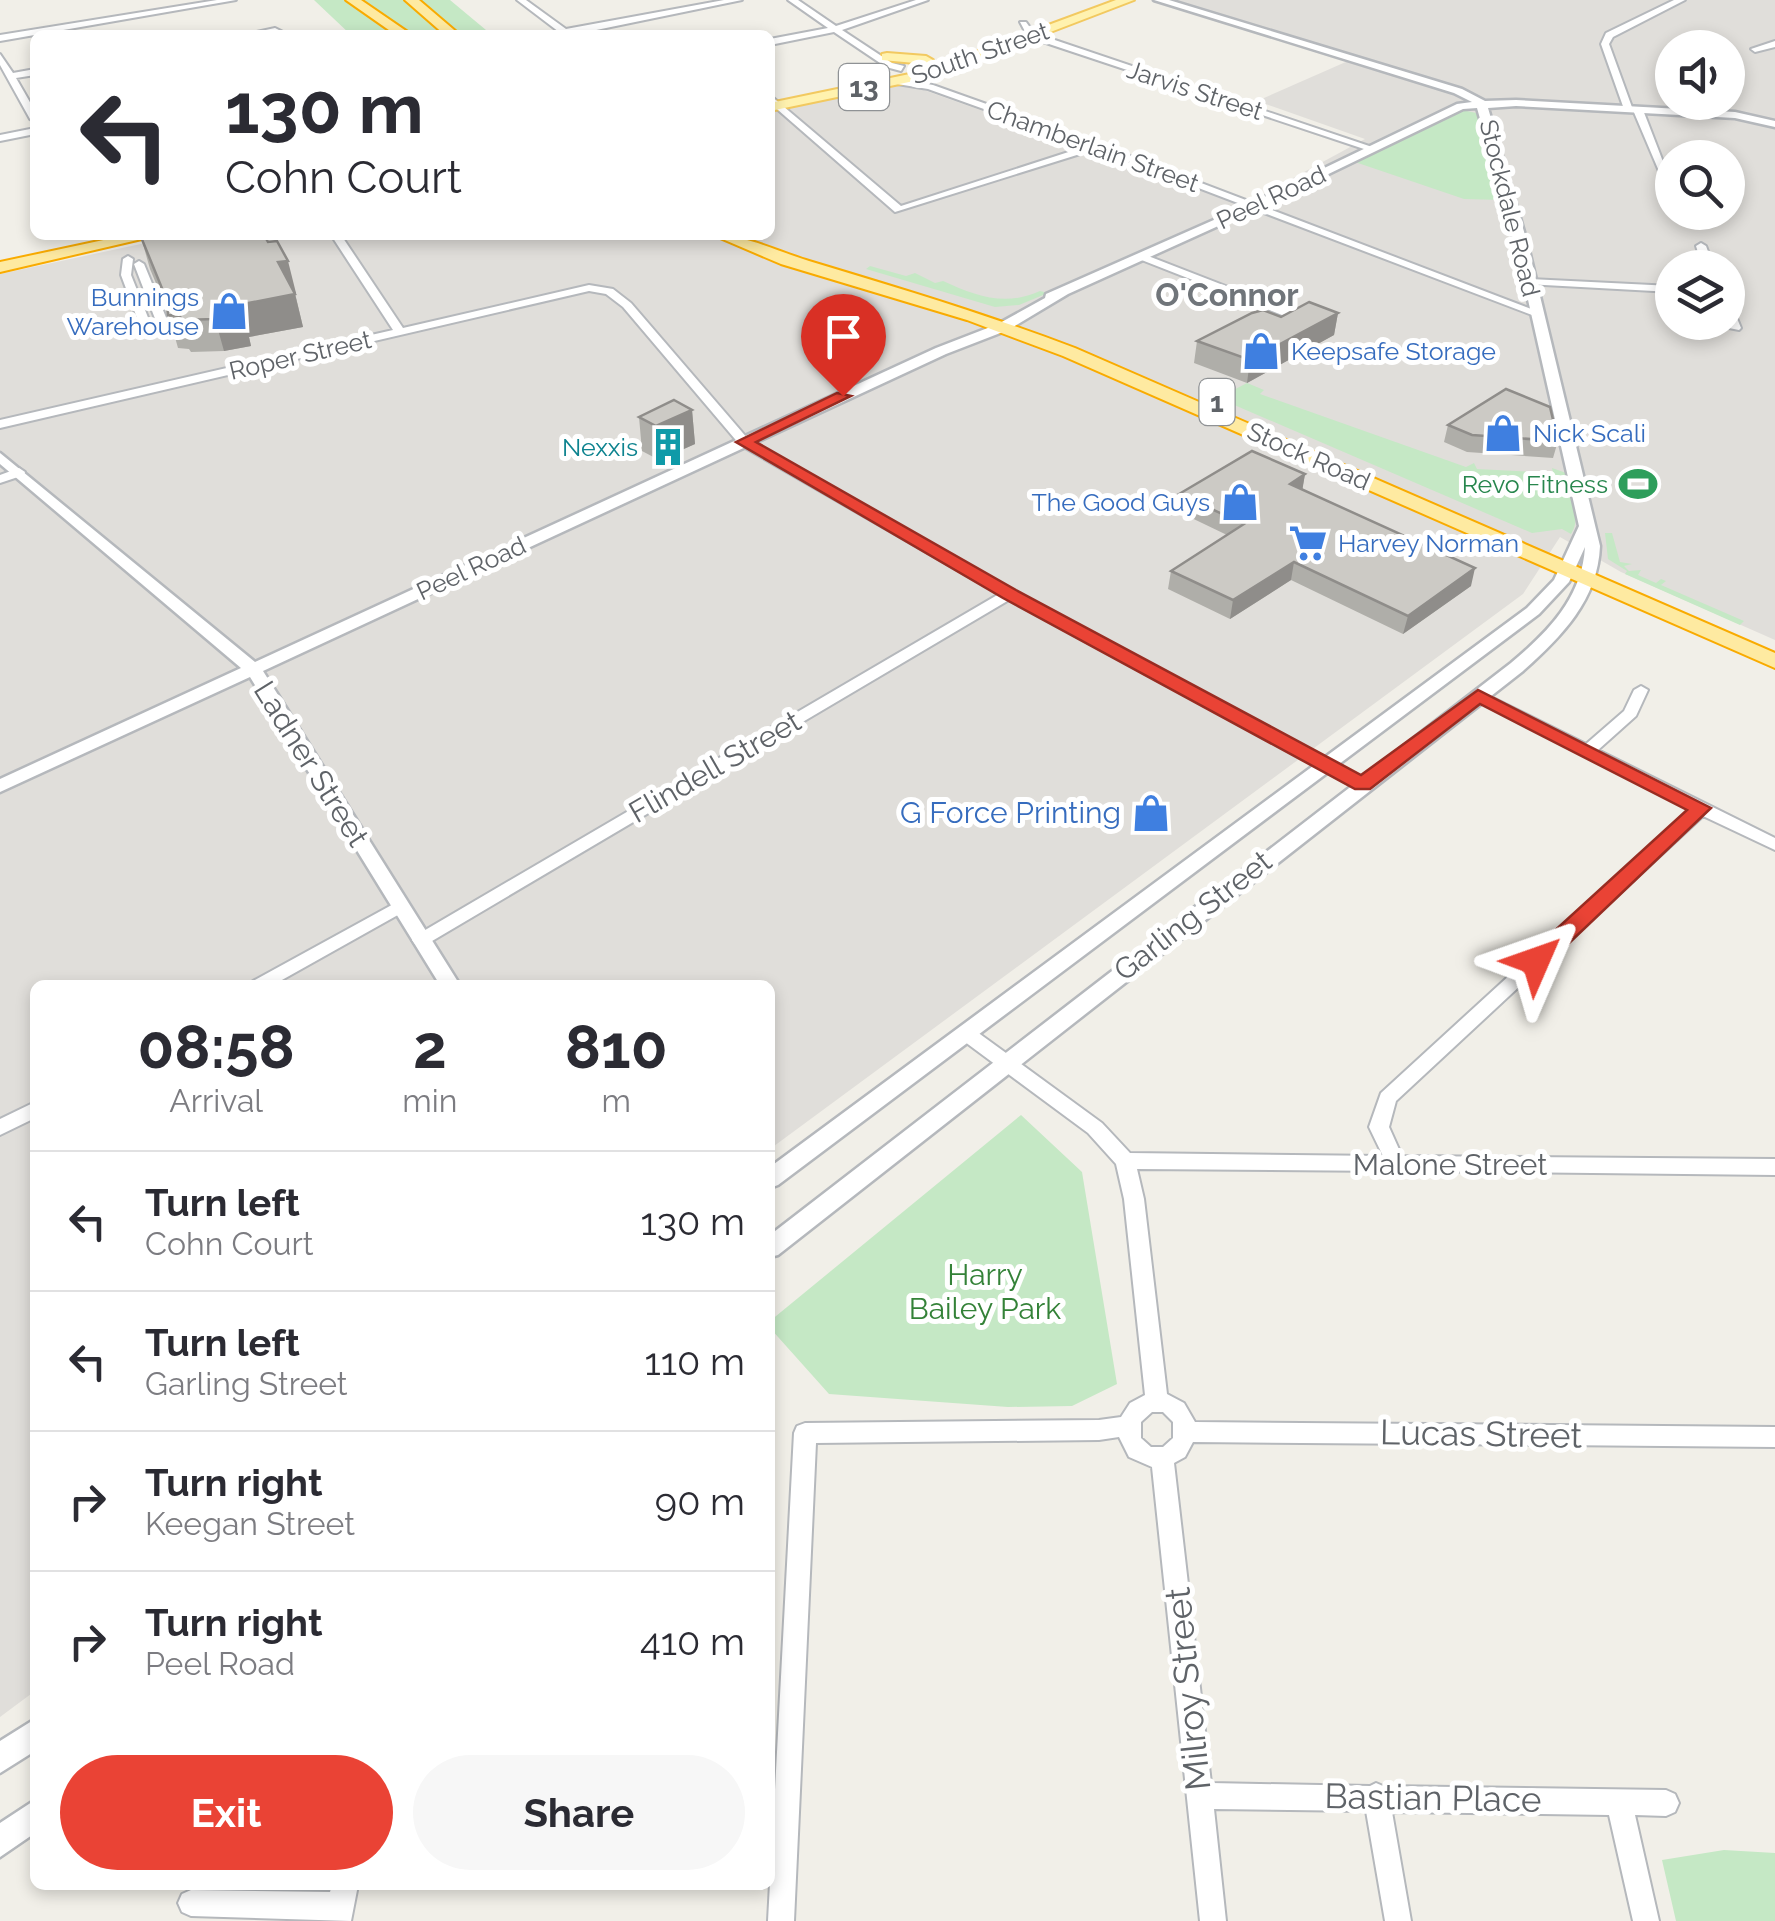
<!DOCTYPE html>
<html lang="en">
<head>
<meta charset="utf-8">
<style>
	:root { --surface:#fff; --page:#f7f7f7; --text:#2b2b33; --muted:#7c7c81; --line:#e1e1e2; --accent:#ea4335 }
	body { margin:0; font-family:Raleway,sans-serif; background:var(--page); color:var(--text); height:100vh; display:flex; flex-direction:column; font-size:38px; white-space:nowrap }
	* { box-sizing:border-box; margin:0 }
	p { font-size:32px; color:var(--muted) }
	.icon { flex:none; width:55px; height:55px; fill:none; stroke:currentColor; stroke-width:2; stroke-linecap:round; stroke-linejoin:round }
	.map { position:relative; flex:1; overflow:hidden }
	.details { position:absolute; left:30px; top:980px; width:745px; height:910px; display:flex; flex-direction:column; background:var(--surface); border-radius:15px; box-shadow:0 5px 15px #0003 }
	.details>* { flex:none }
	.top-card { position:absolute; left:30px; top:30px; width:745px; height:210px; border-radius:15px; box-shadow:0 5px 15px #0003; background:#fff; color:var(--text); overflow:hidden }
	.controls { position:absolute; left:1655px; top:30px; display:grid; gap:20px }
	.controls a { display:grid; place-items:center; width:90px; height:90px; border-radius:50%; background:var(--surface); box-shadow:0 5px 15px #0003; font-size:50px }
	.pin { position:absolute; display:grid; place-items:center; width:85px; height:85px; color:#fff; margin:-102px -42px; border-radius:50% 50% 50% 0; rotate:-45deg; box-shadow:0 0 10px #0007 }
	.pin .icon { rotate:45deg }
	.me { position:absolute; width:110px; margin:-55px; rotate:47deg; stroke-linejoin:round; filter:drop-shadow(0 0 8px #0008) }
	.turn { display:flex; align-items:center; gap:35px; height:210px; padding:0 30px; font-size:45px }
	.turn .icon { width:130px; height:130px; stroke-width:2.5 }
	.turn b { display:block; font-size:70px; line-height:85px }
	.eta { display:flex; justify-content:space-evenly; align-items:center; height:170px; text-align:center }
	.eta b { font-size:60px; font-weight:700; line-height:70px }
	.primary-button { display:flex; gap:20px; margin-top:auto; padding:20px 30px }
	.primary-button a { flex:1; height:115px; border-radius:60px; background:var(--accent); color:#fff; font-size:40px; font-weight:700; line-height:115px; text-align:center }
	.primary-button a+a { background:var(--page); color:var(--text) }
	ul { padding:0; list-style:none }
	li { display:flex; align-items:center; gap:30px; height:140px; padding:0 30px; border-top:2px solid var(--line) }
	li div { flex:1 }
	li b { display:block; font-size:38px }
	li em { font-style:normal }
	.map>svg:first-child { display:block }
</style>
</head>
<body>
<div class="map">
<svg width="1775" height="1921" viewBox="0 0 1775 1921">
	<rect width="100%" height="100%" fill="#f1efe8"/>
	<!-- industrial -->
	<path fill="#e0deda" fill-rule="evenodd" d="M1156,0H1775V640L1621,572L1560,537L1523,594L770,1149V985H35V1691L0,1717V274L183,235H770V111L904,83L1245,204L1365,139L1257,101L1348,61ZM1672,48H1728V102H1672ZM1672,158H1728V212H1672ZM1672,268H1728V322H1672Z"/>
	<!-- green -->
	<path fill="#c5e8c5" d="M314,0H346L398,35H351Z
		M362,0H403L444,35H411Z
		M417,0H450L492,35H459Z
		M1462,110L1481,114L1502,200L1464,199L1355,162Z
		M870,266L906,276L915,273L935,283L943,281C976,296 1005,307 1040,291L1048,293L1019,305L995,307L866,269Z
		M1247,383L1264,390L1260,394L1466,467L1474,463L1477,469L1553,473L1552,468L1569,474C1572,492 1582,517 1571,534L1562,529L1532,533L1218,398Z
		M1605,533H1612L1620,562L1632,564L1624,566L1629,571L1641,570L1638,575L1656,583L1661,579L1666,581L1661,585L1744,621L1740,625L1625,574L1627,571L1608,559Z
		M1021,1115L1082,1172L1117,1384L1072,1406L1008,1407L829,1394L770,1328V1321Z
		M1724,1850L1775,1853V1921H1676L1662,1860Z"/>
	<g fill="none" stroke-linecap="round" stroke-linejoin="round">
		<!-- minor casing -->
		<g stroke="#b5b8bc" stroke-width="4">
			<path id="minor" d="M217,0H236L0,41V35Z
				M517,0H526L566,29L724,0H742L572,35H563Z
				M788,0H798L836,26L916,0H928L842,30L892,63L904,66L901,71L886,67L834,32L770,45V39L828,28Z
				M1674,0H1685L1613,37L1609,44L1633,110L1625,112L1601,44L1606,33Z
				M1020,22H1026L1034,33L1378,149L1370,151L1028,37Z
				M275,28L289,35H242Z
				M1775,41V47L1755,52L1751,49Z
				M0,54L13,73L35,69V75L16,78L35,111V122L30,119L0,65Z
				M894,78L933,85L1099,144L1542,313L1532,315L1096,149L895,212L770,103V95L901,206L1087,146L928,89L891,83Z
				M1638,107L1643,110L1672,185L1664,183L1633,110Z
				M35,128V134L0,141V135Z
				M331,235H341L403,328L589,285L613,289L631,303L748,439L772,455L1014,591L1370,784L1362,789L1356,788L1009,600L427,944H415L412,940L415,936L999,594L740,445L623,307L606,294L589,291L0,428V420L393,330Z
				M1701,243L1706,246L1714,268H1703L1696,246Z
				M1143,254L1290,311L1292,313L1282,315L1139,259L1138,257Z
				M128,256L133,259L131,275L153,330L159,329L134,264L139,261L144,264L172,332L170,334L149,337L143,334L121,275L123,259Z
				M1530,279L1672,286V292L1526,284L1525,282Z
				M1728,308L1734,311L1741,328L1739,330L1729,328Z
				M19,468L25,472L24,475L0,483V475Z
				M1641,686L1648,690L1636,716L1598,750L1775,838V850L1703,816L1396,1101L1389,1127L1402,1156L1775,1159V1175L1404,1171L1397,1174L1390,1171L1137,1169L1144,1199L1167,1394L1184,1403L1195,1422L1775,1427V1447L1193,1442L1185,1457L1174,1463L1211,1783L1370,1786L1376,1783L1383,1786L1666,1790L1675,1794L1679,1803L1675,1812L1666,1816L1635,1815L1659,1921H1633L1609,1815L1392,1812L1411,1921H1385L1366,1811L1214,1809L1226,1921H1200L1152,1467L1129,1457L1119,1437L1099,1440L816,1443L794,1921H768L794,1433L797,1426L805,1423L1099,1420L1121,1417L1130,1403L1145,1395L1124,1199L1116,1164L1088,1133L961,1039L958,1034L961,1029H973L1102,1123L1130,1153L1383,1156L1369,1127L1381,1093L1691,809L1471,696L1478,691L1483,693L1586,744L1624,711L1634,690ZM1152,1412H1163L1173,1422V1438L1163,1447H1151L1141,1438V1422Z
				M399,901L407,907L405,911L273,985H250L253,981Z
				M35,1102V1118L0,1135V1119Z
				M332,1885H358L351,1921L191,1916L182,1912L178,1903L182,1894L191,1890L330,1892Z"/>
		</g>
		<!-- tertiary casing -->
		<g stroke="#b5b8bc" stroke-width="5">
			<path id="tertiary" d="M1154,0H1169L1462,89L1485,101L1516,100L1735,112L1775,121V127L1735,118L1516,106L1488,108L1527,242L1600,546C1598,600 1561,637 1523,671L778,1255L770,1257V1235L1511,663C1548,632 1582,598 1585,547L1569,582L1539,614L778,1185L770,1188V1167L1527,608L1554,580L1579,526L1515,242L1477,108L1463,109L1258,208L1068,294L1008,330L946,354L263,671L460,985H440L250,677L0,792V779L241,668L0,464V453L255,662L936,348L998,324L1045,298L1046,294L1250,204L1457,104L1472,102L1454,93Z
				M35,1719V1751L0,1773V1741Z
				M35,1800V1833L0,1857V1823Z"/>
		</g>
		<!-- primary casing -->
		<g stroke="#f2c960" stroke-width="4">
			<path id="primary" d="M1116,0H1134L933,77L770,111V103L924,71Z
				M887,53L926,56L933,60L926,64L882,60V54Z"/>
		</g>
		<!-- trunk casing -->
		<g stroke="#f9ab00" stroke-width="4">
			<path id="trunk" d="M346,0H361L412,35H396Z
				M405,0H419L460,35H445Z
				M127,235H159L0,272V262Z
				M713,235C747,235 776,251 809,261C899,288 988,315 1075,348L1775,653V668L1063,356L967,320L781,264Z"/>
		</g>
		<!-- minor -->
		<use href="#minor" fill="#fff" fill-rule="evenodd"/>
		<!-- tertiary -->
		<use href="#tertiary" fill="#fff" fill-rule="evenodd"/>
		<!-- primary -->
		<use href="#primary" fill="#fff2af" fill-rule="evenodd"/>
		<!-- trunk -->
		<use href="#trunk" fill="#feeaa1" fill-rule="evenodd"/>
	</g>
	<!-- wall -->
	<path fill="#afaea9" d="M141,237L268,242L296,293H295L303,327L249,337L251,346L224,351L191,352L189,349L178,348L168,312L150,269Z
		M1338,313L1334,335L1247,383L1194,363L1197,341L1281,317Z
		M692,410L695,444L659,460L642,451L639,417Z
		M1448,425L1558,441L1553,458L1467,452L1444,442Z
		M1305,474L1302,490L1471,586L1403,634L1291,580L1230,619L1168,589L1171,571L1227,535L1177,511L1179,494Z"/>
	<!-- shaded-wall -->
	<path fill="#8f8d8a" d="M288,261L296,293L286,294L278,262Z
		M295,294L303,327L249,337L251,346L224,351L215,319L238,305Z
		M1338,313L1334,335L1247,383L1250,360Z
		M692,410L695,444L659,460L656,426Z
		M1305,474L1302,492L1290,484Z
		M1294,562L1291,580L1230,619L1233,600Z
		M1475,568L1471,586L1403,634L1408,616Z"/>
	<!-- building -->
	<path fill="#cccac5" stroke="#8f8d8a" stroke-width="2.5" d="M152,235H264L268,242L277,241L288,261L278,262L295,294L238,305L242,314L215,319L181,320L180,316L168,315L166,298L141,237Z
		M1309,302L1338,313L1250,360L1197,341L1252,313L1263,310L1281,317Z
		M1506,389L1550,407L1558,441L1472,435L1448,425Z
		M674,400L692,410L656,426L639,417Z
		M1252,451L1305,474L1290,484L1475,568L1408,616L1294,562L1233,600L1171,571L1244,524L1179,494Z"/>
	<!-- route -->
	<path fill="#ea4335" stroke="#982c22" stroke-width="2.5" d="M837,393L851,396L756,442L1016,590L1361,775L1478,690L1711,808L1545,966H1528L1525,961L1528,955L1687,810L1480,704L1370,789H1355L1003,598L736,442Z"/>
	<!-- icons -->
	<defs>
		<g id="shop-bare" transform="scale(3)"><path d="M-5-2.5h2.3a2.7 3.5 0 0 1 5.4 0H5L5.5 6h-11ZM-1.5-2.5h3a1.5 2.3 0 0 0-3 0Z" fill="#3f7fe0" stroke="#fff" stroke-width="2.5" paint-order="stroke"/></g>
		<g id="building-bare" transform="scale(3)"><path d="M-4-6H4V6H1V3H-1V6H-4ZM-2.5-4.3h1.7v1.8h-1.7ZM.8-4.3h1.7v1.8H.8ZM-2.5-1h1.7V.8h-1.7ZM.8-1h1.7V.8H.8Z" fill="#0f9aa8" stroke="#fff" stroke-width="2.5" paint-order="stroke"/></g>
		<g id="stadium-bare" transform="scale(3)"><path d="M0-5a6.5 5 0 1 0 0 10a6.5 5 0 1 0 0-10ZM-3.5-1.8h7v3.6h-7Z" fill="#2e9e5b" stroke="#fff" stroke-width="2.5" paint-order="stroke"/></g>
		<g id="supermarket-bare" transform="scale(3)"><path d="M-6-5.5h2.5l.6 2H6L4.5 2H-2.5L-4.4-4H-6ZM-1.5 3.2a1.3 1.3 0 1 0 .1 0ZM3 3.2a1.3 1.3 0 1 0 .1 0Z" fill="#3f7fe0" stroke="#fff" stroke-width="2.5" paint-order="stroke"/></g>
	</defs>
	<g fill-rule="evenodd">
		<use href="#shop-bare" x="229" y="311"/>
		<use href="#shop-bare" x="1261" y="351"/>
		<use href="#shop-bare" x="1503" y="433"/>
		<use href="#building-bare" x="668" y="447"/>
		<use href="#stadium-bare" x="1638" y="484"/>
		<use href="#shop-bare" x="1240" y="502"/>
		<use href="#supermarket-bare" x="1308" y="543"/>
		<use href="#shop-bare" x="1151" y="813"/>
	</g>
	<g text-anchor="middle" stroke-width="10" stroke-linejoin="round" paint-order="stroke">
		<!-- far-street labels -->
		<g font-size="25" fill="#5f6368" stroke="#fff">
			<text transform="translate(980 53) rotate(-19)" y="9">South Street</text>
			<text transform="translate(1195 90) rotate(18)" y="9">Jarvis Street</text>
			<text transform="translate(1093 146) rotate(20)" y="9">Chamberlain Street</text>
			<text transform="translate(1271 197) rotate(-25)" y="9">Peel Road</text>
			<text transform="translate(1510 208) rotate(76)" y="9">Stockdale Road</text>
			<text transform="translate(300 355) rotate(-13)" y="9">Roper Street</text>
			<text transform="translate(1309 456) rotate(24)" y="9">Stock Road</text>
			<text transform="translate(471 568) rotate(-25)" y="9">Peel Road</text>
		</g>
		<!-- far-shop labels -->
		<g font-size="25" fill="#366cbe" stroke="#fff" text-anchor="start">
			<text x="199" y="306" text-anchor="end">Bunnings<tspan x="199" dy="29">Warehouse</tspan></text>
			<text x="1291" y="360">Keepsafe Storage</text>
			<text x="1533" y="442">Nick Scali</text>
			<text x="1210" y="511" text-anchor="end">The Good Guys</text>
			<text x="1338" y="552">Harvey Norman</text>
		</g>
		<!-- far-culture labels -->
		<g font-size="25" fill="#0d838f" stroke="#fff" text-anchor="end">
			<text x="638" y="456">Nexxis</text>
		</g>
		<!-- far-leisure labels -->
		<g font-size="25" fill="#27864d" stroke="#fff" text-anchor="end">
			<text x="1608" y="493">Revo Fitness</text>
		</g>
		<!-- shield labels -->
		<g fill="#fff" stroke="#8f9295" stroke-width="2.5">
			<rect x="839" y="64" width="50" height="46" rx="8"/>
			<rect x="1199.5" y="379" width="35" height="46" rx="8"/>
		</g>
		<g font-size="28" font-weight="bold" fill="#5f6368">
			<text x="864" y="97">13</text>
			<text x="1217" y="412">1</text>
		</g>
		<!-- street labels -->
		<g font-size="30" fill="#5f6368" stroke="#fff">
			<text transform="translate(311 764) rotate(58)" y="10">Ladner Street</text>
			<text transform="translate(715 767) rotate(-30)" y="10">Flindell Street</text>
			<text transform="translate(1193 916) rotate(-38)" y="10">Garling Street</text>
			<text x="1450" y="1175">Malone Street</text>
		</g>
		<!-- shop labels -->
		<g font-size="30" fill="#366cbe" stroke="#fff" text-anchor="end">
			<text x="1121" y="823">G Force Printing</text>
		</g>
		<!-- park labels -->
		<g font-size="30" fill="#348238" stroke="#fff">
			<text x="985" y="1285">Harry<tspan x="985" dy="34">Bailey Park</tspan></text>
		</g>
		<!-- far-district labels -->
		<g font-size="32" font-weight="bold" fill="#70757a" stroke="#fff">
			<text x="1227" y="306">O'Connor</text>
		</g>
		<!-- near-street labels -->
		<g font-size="35" fill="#5f6368" stroke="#fff">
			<text transform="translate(1481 1434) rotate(1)" y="12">Lucas Street</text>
			<text transform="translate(1188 1689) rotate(-96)" y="12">Milroy Street</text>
			<text transform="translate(1433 1798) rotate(1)" y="12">Bastian Place</text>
		</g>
	</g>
</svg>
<div class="controls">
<a><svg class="icon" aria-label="sound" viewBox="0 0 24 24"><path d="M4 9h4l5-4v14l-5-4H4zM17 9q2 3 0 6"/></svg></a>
<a><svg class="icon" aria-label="search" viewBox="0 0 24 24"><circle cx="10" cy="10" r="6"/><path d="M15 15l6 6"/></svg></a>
<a><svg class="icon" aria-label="layers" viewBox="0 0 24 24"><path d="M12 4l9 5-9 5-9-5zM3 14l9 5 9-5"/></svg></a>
</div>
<div class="pin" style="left:843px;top:396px;background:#d93025"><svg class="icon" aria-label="arrive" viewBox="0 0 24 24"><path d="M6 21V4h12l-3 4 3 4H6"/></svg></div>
<svg class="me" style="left:1536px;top:961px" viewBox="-20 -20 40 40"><path d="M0-17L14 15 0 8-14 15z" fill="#ea4335" stroke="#fff" stroke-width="4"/></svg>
<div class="top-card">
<div class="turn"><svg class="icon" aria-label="left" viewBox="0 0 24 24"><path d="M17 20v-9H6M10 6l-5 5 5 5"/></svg><div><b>130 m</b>Cohn Court</div></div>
</div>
<section class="details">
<div class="eta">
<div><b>08:58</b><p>Arrival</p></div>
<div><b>2</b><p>min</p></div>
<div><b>810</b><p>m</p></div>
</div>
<ul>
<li><svg class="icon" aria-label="left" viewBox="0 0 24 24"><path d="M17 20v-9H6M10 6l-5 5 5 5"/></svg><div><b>Turn left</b><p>Cohn Court</p></div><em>130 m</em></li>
<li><svg class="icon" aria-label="left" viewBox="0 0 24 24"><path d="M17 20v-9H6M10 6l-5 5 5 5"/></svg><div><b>Turn left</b><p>Garling Street</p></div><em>110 m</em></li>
<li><svg class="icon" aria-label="right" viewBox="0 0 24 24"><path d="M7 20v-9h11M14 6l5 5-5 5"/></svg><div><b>Turn right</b><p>Keegan Street</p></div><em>90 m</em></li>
<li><svg class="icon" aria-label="right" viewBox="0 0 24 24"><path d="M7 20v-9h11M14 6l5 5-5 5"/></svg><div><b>Turn right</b><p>Peel Road</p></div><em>410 m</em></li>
</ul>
<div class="primary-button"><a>Exit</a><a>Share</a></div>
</section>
</div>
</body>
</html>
